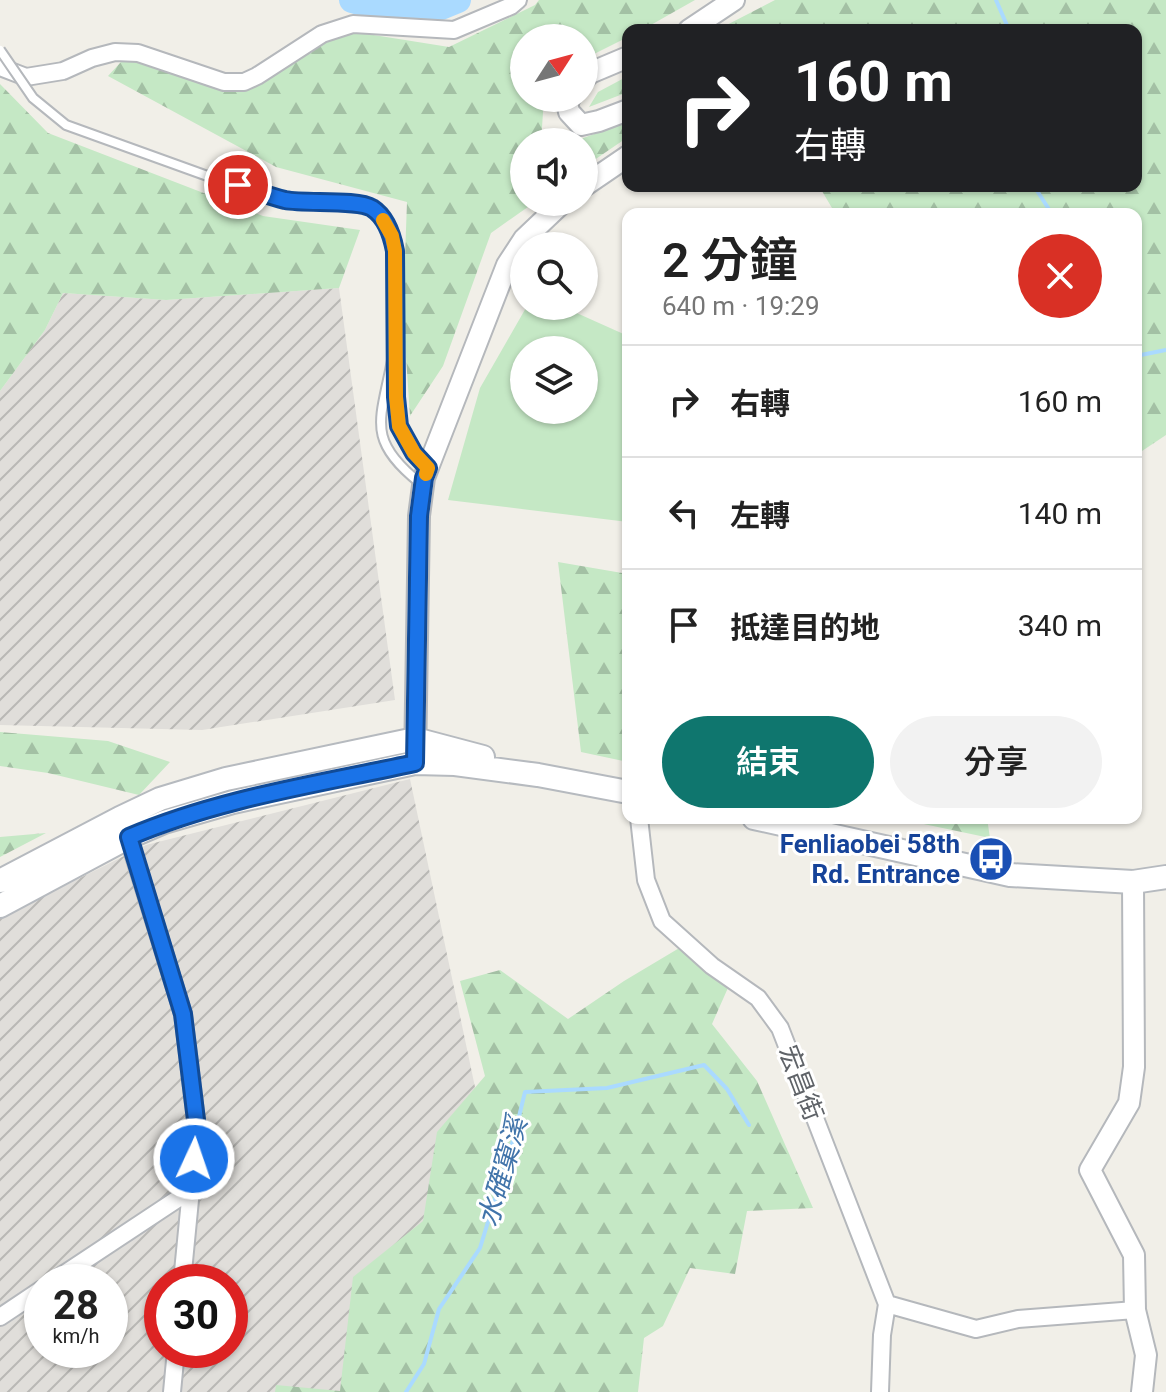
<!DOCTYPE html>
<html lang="zh-TW">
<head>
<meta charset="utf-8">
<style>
	:root { --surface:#fff; --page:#f2f2f2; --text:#222; --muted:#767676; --line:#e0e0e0; --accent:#0f766e }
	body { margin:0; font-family:Roboto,"Noto Sans TC",sans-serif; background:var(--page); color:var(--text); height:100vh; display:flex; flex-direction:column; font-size:30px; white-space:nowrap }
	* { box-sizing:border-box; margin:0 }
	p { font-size:26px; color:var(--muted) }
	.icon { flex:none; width:44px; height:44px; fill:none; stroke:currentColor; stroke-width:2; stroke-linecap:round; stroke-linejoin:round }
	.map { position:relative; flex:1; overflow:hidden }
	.side { position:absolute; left:622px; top:208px; width:520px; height:616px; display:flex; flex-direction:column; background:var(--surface); border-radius:16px; box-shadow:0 2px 6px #0004 }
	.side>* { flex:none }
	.hud { position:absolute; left:622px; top:24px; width:520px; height:168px; border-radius:16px; box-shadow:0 2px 6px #0004; background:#202124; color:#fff; overflow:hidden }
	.needle { width:52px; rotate:54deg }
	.tools { position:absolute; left:510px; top:24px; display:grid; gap:16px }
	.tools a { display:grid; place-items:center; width:88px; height:88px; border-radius:50%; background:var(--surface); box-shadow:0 2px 6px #0004; font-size:40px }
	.speed { position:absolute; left:24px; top:1264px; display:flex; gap:16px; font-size:40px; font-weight:700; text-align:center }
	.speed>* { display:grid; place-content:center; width:104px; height:104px; border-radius:50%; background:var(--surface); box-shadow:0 2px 6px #0004; line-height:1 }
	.speed small { font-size:20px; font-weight:400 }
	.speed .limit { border:12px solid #d22; background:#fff; color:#111 }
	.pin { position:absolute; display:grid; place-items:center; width:68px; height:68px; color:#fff; margin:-34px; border:4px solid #fff; border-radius:50%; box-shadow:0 2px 8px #0007 }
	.me { position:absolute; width:88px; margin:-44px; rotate:3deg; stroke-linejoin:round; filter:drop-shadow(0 0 6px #0008) }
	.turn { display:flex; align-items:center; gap:28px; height:168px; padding:0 40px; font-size:36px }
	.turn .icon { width:104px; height:104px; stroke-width:2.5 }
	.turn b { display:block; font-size:56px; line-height:68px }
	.round { display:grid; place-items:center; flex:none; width:84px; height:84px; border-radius:42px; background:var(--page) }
	.headline { display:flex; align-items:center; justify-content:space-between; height:136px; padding:0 40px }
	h1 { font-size:48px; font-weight:600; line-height:60px }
	.cta { display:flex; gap:16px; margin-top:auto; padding:16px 40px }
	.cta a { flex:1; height:92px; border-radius:48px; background:var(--accent); color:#fff; font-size:32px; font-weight:600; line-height:92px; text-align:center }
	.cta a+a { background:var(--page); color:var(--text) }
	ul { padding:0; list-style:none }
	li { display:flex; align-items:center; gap:24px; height:112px; padding:0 40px; border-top:2px solid var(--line) }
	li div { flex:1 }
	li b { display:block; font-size:30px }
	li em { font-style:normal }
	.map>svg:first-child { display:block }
</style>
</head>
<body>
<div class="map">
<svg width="1166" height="1392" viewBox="0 0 1166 1392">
	<defs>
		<pattern id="industrial-furrows" width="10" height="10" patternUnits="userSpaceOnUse" patternTransform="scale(2)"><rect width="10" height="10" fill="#e0deda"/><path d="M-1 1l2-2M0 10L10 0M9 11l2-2" fill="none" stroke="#b9b8b5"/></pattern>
		<pattern id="forest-firs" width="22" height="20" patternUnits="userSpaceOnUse" patternTransform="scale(2)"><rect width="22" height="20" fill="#c5e8c5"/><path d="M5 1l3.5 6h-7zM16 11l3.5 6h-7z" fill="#a3c0a4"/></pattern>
	</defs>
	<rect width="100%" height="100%" fill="#f1efe8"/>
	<!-- industrial -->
	<path fill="url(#industrial-furrows)" fill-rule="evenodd" d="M339,288L395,700L202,730L0,725V391L45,330L63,293L166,300Z
		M410,779L487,1144L383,1392H0V918L146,845ZM42,1282H110V1350H42ZM162,1282H230V1350H162Z"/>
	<!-- grass -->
	<path fill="#c5e8c5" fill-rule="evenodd" d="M527,306H561L628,336V522L448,500L480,388ZM524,350H584V410H524Z"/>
	<!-- forest -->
	<path fill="url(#forest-firs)" d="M539,0H695L642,30H628V37L584,59V38H524V98H544L541,142H524V202H535L491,233L443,366L410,416L403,312L407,202L276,167L108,76L131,51L226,89L250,88L336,29L449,47L535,5Z
		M775,0H1166V435L1136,455V214H832V208L819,186H1136V30H717Z
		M628,76V92L589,107L598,92Z
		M0,84L48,133L263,216L360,230L339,288L166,300L63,293L45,330L0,391Z
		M628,122V137L584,167V142H572Z
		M558,562L628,574V762L581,752Z
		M0,732L108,741L170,762L139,795L48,773L0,766Z
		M895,818H987L990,838Z
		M46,833L0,857V837Z
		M691,941L731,981L712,1024L757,1081L813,1208L747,1211L735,1274L690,1268L663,1326L644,1338L638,1392H275L276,1385L340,1391L353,1277L423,1221L437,1132L485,1076L460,981L500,970L568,1019L624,981Z"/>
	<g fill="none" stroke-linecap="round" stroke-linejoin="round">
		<!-- stream -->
		<path stroke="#aadaff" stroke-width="4" d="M996,0L1009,30
			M1034,186L1052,214
			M1136,356L1166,350
			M406,1392L424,1364L439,1309L480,1248L514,1137L525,1092L607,1088L704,1065L727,1089L749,1125"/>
		<!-- river -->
		<path stroke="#aadaff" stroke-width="26" d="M352,0L377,7H441L458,0"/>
		<!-- service casing -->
		<g stroke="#b5b8bc" stroke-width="12">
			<path id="service" d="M287,200C303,201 358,201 370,207C386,215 392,235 395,251L396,397L399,426L414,453L425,465
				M392,360C381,420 365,439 420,483"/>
		</g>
		<!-- minor casing -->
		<g stroke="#b5b8bc" stroke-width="20">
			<path id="minor" d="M0,67L26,77L63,71L92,58L115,52L138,53L224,82H244L257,76L322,34L353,24L454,30L511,6L518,0
				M639,818L646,880L662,921L712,966L758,998L780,1028L887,1304L882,1335L880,1392
				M126,830L183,1014L197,1128L182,1282
				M52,1282L191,1190
				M887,1304L976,1329L1018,1319L1135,1310
				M0,1317L42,1289
				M172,1392L176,1350"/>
		</g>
		<!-- tertiary casing -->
		<g stroke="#b5b8bc" stroke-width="24">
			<path id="tertiary" d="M689,30L734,0
				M584,79L590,73L628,57
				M570,98L567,102L569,112L581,125L599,121L628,110
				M584,186L628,156
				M415,763L419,516L424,478L507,265L524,239L563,202
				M1133,882L1134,1067L1129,1103L1090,1170L1134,1255L1135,1310L1146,1355L1142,1392"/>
		</g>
		<!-- secondary casing -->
		<g stroke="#b6babf" stroke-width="26">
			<path id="secondary" d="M754,818L1010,875L1133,882L1166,877
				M0,881L120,818L160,799L226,779L415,739L483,757
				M0,906L129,837L164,822L233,802L415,763L455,764L538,775L628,792"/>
		</g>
		<!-- service -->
		<use href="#service" stroke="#fff" stroke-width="8"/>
		<!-- minor -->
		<use href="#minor" stroke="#fff" stroke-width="16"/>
		<!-- tertiary -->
		<use href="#tertiary" stroke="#fff" stroke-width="20"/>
		<!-- secondary -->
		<use href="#secondary" stroke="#fff" stroke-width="22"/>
		<!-- service-bridge casing -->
		<g stroke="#b5b8bc" stroke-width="12" stroke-linecap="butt">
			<path id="service-bridge" d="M0,50L33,98L66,125L213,178L287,200"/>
		</g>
		<!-- service-bridge -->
		<use href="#service-bridge" stroke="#fff" stroke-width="8"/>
	</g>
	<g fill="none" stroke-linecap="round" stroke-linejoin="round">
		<!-- route casing -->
		<g stroke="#114b97" stroke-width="20">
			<path id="route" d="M194,1159L197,1128L183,1014L129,837C220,798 319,784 415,763L419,516L424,478L428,468L414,453L399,426L396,397L395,251C392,235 386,217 372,208C357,199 306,204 285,200C269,196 253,190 238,185"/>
		</g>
		<!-- route -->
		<use href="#route" stroke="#1a73e8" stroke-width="14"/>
		<!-- slow -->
		<path stroke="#f59e0b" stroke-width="14" d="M383,220L392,236L395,251L396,397L399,426L414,453L428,468L426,474"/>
	</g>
	<!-- icons -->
	<defs>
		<g id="bus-disc" transform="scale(2.3)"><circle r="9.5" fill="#1a4fb4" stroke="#fff"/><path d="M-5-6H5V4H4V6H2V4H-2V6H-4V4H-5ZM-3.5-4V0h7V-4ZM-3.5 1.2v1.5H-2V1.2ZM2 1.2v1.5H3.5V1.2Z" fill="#fff"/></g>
	</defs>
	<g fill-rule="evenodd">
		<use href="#bus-disc" x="991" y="859"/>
	</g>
	<g text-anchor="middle" stroke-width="6" stroke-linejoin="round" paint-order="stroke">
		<!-- transit labels -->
		<g font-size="26" font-weight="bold" fill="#164399" stroke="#fff" text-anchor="end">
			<text x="960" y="853">Fenliaobei 58th<tspan x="960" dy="30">Rd. Entrance</tspan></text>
		</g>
		<!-- street labels -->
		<g font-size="26" fill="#5f6368" stroke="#fff">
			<text transform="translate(801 1083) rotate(69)" y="9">宏昌街</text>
		</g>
		<!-- water labels -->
		<g font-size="28" font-style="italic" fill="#4174aa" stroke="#fff">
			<text transform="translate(502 1172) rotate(-74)" y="10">水確窠溪</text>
		</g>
	</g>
</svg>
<div class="tools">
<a><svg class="needle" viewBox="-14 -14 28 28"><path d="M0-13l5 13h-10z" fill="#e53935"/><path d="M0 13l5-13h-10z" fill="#767676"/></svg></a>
<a><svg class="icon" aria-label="sound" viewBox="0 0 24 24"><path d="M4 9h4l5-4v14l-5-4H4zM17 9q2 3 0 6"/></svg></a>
<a><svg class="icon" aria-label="search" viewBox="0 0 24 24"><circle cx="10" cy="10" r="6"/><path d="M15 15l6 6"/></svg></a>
<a><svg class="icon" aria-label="layers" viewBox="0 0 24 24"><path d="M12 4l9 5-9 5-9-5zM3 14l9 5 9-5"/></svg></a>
</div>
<div class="speed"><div>28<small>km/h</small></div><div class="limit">30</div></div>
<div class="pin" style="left:238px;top:185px;background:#d93025"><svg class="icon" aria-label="arrive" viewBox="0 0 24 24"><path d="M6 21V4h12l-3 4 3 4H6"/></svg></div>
<svg class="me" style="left:194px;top:1159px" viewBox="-20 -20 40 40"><circle r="17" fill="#1a73e8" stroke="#fff" stroke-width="3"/><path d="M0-11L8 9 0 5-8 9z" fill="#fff"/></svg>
<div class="hud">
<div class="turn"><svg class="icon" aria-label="right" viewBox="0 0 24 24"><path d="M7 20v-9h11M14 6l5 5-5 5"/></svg><div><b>160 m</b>右轉</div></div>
</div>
<section class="side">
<div class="headline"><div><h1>2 分鐘</h1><p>640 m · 19:29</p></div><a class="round" style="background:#d93025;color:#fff"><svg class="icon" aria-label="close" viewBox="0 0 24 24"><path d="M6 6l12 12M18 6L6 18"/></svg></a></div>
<ul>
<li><svg class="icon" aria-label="right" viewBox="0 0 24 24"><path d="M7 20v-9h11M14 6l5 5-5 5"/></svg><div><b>右轉</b></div><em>160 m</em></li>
<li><svg class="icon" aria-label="left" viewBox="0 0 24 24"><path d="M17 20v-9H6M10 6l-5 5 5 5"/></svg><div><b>左轉</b></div><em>140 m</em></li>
<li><svg class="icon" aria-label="arrive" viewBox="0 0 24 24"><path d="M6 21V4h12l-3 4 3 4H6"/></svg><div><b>抵達目的地</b></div><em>340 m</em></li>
</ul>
<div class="cta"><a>結束</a><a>分享</a></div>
</section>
</div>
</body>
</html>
